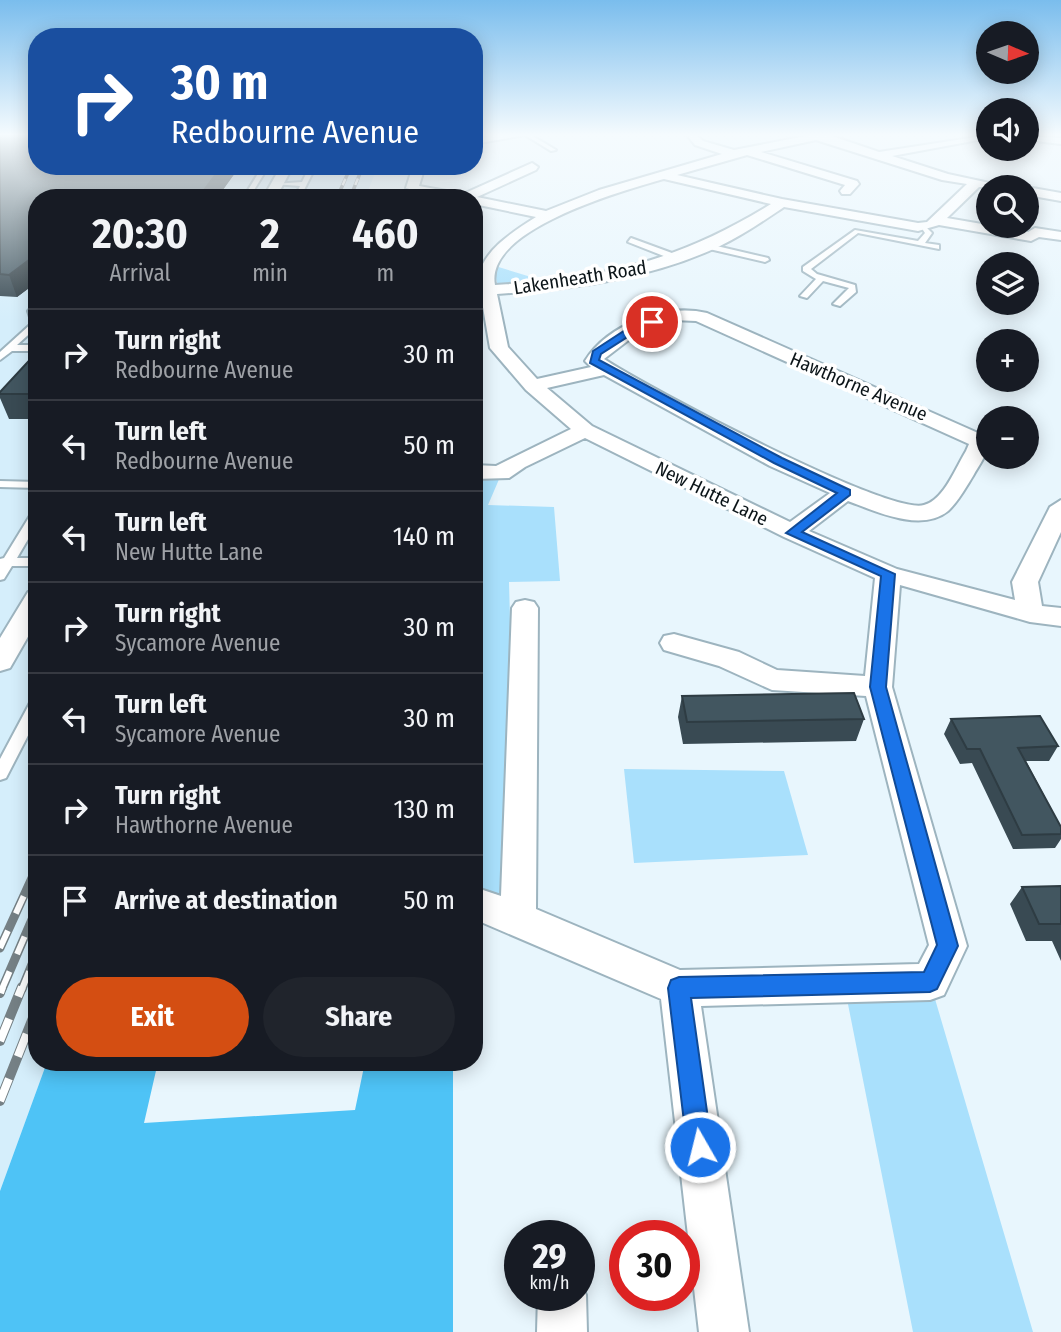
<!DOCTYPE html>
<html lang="en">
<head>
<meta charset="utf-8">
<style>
	:root { --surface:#171b24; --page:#20242c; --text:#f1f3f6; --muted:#9ea1a6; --line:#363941; --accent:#d44e12 }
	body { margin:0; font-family:"Fira Sans Condensed",sans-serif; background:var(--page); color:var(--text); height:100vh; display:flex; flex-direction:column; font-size:26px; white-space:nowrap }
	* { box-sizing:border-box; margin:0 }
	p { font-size:23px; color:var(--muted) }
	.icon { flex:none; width:38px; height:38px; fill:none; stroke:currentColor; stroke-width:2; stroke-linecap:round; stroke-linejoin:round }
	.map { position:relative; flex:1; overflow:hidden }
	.panel { position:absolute; left:28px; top:189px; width:455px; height:882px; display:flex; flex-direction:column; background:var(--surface); border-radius:28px; box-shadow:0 4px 18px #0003 }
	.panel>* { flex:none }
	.guide { position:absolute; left:28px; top:28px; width:455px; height:147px; border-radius:28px; box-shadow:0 4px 18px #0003; background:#1a4fa0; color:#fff; overflow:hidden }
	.needle { width:46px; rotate:92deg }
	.controls { position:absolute; left:976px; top:21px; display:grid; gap:14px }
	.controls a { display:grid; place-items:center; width:63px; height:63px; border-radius:50%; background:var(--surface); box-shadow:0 4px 18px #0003; font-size:35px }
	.speed { position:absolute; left:504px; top:1220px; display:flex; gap:14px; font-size:35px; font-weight:700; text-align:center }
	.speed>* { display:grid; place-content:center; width:91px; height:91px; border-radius:50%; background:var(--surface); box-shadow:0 4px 18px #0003; line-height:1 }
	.speed small { font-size:18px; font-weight:400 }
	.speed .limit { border:10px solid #d22; background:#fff; color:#111 }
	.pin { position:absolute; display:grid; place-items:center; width:60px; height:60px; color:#fff; margin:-30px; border:4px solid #fff; border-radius:50%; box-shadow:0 2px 7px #0007 }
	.me { position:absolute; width:77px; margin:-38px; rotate:352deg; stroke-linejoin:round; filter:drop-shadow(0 0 5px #0008) }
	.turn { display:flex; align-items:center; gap:24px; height:147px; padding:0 28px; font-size:32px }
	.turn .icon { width:91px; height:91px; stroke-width:2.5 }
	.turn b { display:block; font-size:49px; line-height:60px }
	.eta { display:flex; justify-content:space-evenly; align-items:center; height:119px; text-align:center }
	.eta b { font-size:42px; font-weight:700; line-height:49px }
	.primary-button { display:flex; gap:14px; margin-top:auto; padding:14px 28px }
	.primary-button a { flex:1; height:80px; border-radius:42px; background:var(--accent); color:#fff; font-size:28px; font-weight:700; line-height:80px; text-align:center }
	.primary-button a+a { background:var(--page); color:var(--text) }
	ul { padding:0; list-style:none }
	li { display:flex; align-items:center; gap:21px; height:91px; padding:0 28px; border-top:2px solid var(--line) }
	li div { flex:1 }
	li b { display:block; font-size:26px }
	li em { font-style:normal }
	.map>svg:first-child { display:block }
</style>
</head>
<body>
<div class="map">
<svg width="1061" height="1332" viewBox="0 0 1061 1332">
	<rect width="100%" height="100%" fill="#e8f6fd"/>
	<!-- built -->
	<path fill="#d5eefb" d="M0,135L37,166H378L365,198H37V1062H47L0,1191Z"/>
	<!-- green -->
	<path fill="#a9e0fc" d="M492,265L554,284L499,289Z
		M500,477L488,505L554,507L560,581L509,582L518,918L474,905V481Z
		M624,769L784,771L808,855L634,863Z
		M930,982L1033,1332H913L844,984Z"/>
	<!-- forest -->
	<path fill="#4ec3f6" d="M47,1062H158L144,1123L355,1110L365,1062H453V1332H0V1191Z"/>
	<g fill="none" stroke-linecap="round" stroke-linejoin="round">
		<!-- lane casing -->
		<g stroke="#9db4bf" stroke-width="4">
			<path id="lane" d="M525,135H531L556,150L551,151Z
				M254,166H260L265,172L249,198H243L259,172Z
				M310,166H316L300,198H294L300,186L274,184L302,182Z
				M924,225L932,233L925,243L939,245V249L858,233L811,269L817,274L855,285L856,292L840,306L833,304L849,288L823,281L807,298L800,296L816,279L803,271V267L855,230L918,241L925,233L921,227Z
				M631,238L680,256L681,258L674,260L628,242Z
				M708,244L768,258L769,260L765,262L705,248Z
				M34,305H37V327L17,345H37V351H12L0,360V352L32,323L28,311Z
				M0,481L37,482V488L0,487Z
				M37,511V524L17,558H37V566H12L4,579L0,580V559L4,558L31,514Z
				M37,698V718L6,778L0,780V759L32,699Z"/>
		</g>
		<!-- street casing -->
		<g stroke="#9db4bf" stroke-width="4">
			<path id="street" d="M499,135H525L474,144V138Z
				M687,135H697L703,141L734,150L811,135H829L879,152L989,135V138L892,156L948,174L1008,187H979L947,218L1028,232L1035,228L1061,232V240L1039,237L1031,241L939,225L918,231L784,207C763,221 743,235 720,246C650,279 573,289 497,294L508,347L537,379L591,367L585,361C608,324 665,303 707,313L987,437C991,451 980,463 973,476C966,487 958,502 948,511C921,533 875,511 848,501L809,531L897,569L1015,600L1012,582L1050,507L1061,500V532L1038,582L1042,606L1061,608V626L1030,622L900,585L892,687L967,946L944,995L930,1000L701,1006L749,1332H699L661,999L474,919V887L501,896L512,608L516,602L525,600L534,602L538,608L536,909L680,970L919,964L929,945L866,696L772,690L719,666L664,650L660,643L664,636L674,634L739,652L777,670L865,676L875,578L784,537L585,438L525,467L509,478L474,479V465L496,466L571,429L526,390L490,348L478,278C483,250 514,231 536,217L474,204V198H443L406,188L413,166H425L419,186L463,194L532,163L538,167L536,170L477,197L546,211L599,190L722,154L695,145ZM816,140L942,180L967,184L927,222L918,223L782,199L677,175L747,155L845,185L840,191L842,194H850L859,184L857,181L761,152ZM664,179L771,204C677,262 604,278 495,285C484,229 625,190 664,179ZM673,320L696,321L969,444L966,451C956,467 944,500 924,505C888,516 645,386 604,359L634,336ZM604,375L770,466L830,493L790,522L592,426L547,388Z
				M1027,135L1061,138V144L1027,140Z
				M281,166H293L276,198H263Z
				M1027,187L1061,193V201L1027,195Z
				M37,590V621L10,668L0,671V638L28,592Z
				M579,1278L586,1295L587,1332H537L538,1295H579Z"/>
		</g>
		<!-- lane -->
		<use href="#lane" fill="#fff" fill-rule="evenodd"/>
		<!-- street -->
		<use href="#street" fill="#fff" fill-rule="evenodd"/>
		<!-- rail-far2 casing -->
		<g stroke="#758085" stroke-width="3.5">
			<path id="rail-far2" d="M337,198L351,166
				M350,198L363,166"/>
		</g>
		<!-- rail-far1 casing -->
		<g stroke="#758085" stroke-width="9">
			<path id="rail-far1" d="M0,948L37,867
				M2,989L37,908
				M22,989L37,952"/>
		</g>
		<!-- rail casing -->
		<g stroke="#758085" stroke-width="10">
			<path id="rail" d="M0,993L2,987
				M0,1041L22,987
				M0,1101L37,1008"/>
		</g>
		<!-- rail-far2 -->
		<use href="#rail-far2" stroke="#fff" stroke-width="2.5" stroke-dasharray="7" stroke-linecap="butt"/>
		<!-- rail-far1 -->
		<use href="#rail-far1" stroke="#fff" stroke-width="6" stroke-dasharray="19" stroke-linecap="butt"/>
		<!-- rail -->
		<use href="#rail" stroke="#fff" stroke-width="8" stroke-dasharray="24" stroke-linecap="butt"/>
	</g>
	<!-- wall -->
	<path fill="#394a53" d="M0,135L37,166H240L217,198H37V282L17,297L0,296Z
		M37,352V419H9L0,398V392Z
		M682,696L864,719L856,741L683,744L678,717Z
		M951,719L1058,746L1049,761H1026L1061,827V839L1055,848L1013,849L972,763L960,764L944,734Z
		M1061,886V961L1052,941H1026L1010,904L1022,887Z"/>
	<!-- shaded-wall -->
	<path fill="#2e3c43" d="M222,166H240L217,198H198Z
		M37,254V282L17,297L9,275Z"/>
	<!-- building -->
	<path fill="#425660" stroke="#2e3c43" stroke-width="2" d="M0,135H37V166H222L198,198H37V254L9,275L0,274Z
		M37,352V394H0V392Z
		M854,693L864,719L687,722L682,696Z
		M1040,716L1058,746L1018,748L1061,827V834L1022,835L980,749H967L951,719Z
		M1061,886V924H1039L1022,887Z"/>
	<!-- sky -->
	<linearGradient id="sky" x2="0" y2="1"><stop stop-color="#7abded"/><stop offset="0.42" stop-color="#f5fbfe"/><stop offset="1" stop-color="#f5fbfe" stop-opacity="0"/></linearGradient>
	<rect width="1061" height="321" fill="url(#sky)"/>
	<!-- route -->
	<path fill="#1a73e8" stroke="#114b97" stroke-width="2" d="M649,320L657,322L637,331L601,354L599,360L782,458L850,490V495L802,532L895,574L886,687L958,946L937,989L930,992L691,998L712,1147L709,1155L700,1159L691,1155L687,1147L668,988L671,980L679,977L924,972L937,945L870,687L881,576L786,533L837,493L774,463L590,363L593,351L630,327Z"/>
	<g text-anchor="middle" stroke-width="7" stroke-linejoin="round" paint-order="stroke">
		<!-- far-street labels -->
		<g font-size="19" fill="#0b1418" stroke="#fff">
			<text transform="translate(580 277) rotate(-9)" y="7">Lakenheath Road</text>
			<text transform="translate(859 386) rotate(23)" y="7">Hawthorne Avenue</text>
			<text transform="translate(712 493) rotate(26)" y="7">New Hutte Lane</text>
		</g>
	</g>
</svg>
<div class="controls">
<a><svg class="needle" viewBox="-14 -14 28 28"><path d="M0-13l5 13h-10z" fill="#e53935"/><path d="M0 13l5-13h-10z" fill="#9ea1a6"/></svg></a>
<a><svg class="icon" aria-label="sound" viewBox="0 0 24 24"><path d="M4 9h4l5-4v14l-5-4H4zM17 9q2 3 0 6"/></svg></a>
<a><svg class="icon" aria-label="search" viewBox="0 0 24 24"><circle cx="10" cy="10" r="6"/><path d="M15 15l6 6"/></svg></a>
<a><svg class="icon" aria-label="layers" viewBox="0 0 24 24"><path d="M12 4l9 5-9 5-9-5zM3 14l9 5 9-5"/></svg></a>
<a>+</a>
<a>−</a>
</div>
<div class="speed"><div>29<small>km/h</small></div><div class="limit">30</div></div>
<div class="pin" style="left:652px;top:322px;background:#d93025"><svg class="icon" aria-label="arrive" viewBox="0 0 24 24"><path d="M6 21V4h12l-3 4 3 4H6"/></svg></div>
<svg class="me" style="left:700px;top:1147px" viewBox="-20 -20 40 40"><circle r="17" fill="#1a73e8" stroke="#fff" stroke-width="3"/><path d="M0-11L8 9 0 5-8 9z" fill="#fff"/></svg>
<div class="guide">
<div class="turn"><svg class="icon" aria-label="right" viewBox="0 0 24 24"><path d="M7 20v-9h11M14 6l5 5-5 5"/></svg><div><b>30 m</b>Redbourne Avenue</div></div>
</div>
<section class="panel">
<div class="eta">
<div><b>20:30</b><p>Arrival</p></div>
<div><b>2</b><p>min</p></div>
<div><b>460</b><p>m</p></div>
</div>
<ul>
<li><svg class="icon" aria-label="right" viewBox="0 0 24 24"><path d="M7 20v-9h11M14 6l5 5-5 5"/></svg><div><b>Turn right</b><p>Redbourne Avenue</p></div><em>30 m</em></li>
<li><svg class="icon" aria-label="left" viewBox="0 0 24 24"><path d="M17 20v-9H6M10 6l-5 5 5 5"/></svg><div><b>Turn left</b><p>Redbourne Avenue</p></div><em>50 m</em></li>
<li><svg class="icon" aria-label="left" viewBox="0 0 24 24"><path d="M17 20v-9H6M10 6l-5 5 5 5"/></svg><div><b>Turn left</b><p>New Hutte Lane</p></div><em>140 m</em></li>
<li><svg class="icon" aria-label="right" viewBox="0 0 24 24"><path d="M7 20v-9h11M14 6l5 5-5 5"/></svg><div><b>Turn right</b><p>Sycamore Avenue</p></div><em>30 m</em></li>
<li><svg class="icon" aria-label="left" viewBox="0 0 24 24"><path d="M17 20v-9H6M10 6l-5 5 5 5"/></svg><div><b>Turn left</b><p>Sycamore Avenue</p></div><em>30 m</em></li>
<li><svg class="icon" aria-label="right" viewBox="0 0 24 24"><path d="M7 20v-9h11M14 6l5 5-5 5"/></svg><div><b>Turn right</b><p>Hawthorne Avenue</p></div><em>130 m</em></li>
<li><svg class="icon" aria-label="arrive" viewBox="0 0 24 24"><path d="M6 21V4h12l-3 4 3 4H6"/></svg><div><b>Arrive at destination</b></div><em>50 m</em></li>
</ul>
<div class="primary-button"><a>Exit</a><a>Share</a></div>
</section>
</div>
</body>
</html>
